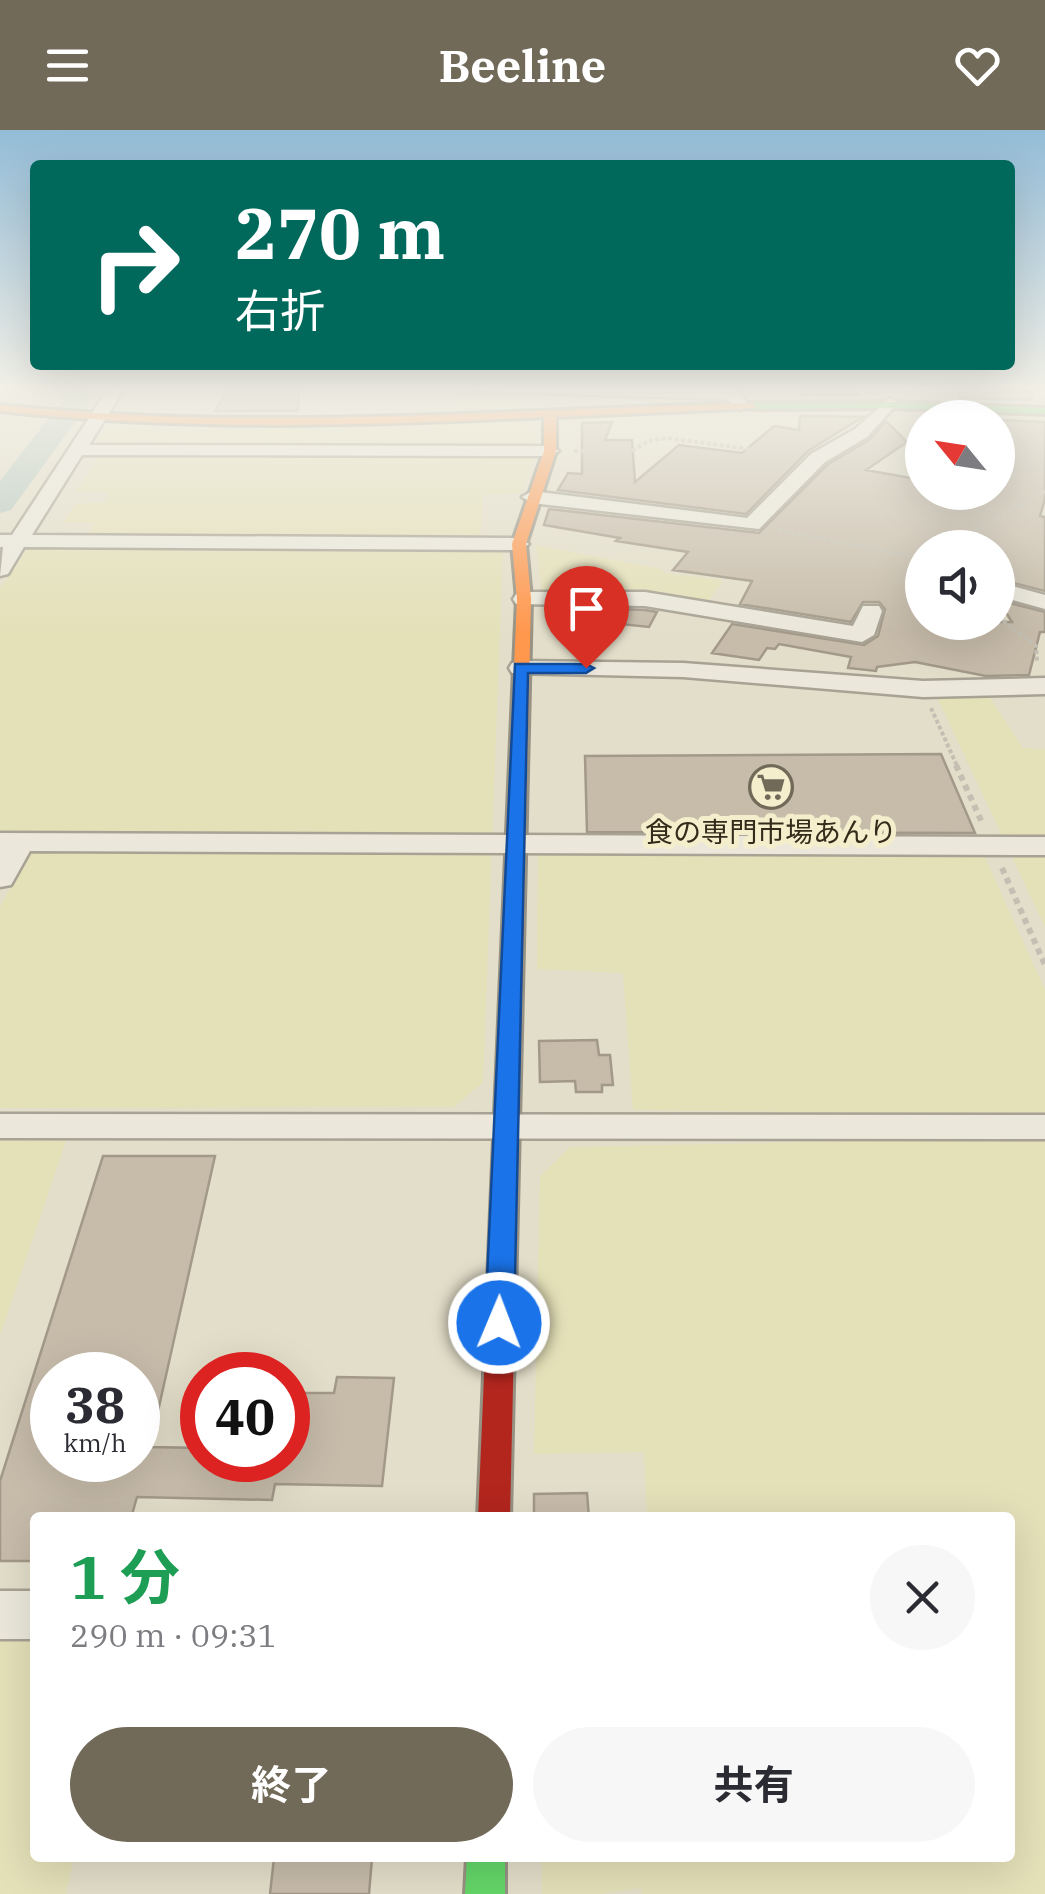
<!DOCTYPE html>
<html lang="ja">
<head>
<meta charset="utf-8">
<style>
	:root { --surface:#fff; --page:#f7f7f7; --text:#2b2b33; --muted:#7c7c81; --accent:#726a58 }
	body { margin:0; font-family:"IBM Plex Serif","Noto Sans JP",serif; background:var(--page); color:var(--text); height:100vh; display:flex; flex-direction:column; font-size:38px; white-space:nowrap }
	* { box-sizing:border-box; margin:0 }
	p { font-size:32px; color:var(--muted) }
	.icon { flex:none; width:55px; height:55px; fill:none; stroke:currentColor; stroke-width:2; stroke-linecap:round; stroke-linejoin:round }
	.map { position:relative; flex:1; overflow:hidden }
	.details { position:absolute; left:30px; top:1382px; width:985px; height:350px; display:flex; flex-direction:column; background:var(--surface); border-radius:10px; box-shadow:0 10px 40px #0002 }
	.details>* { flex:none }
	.top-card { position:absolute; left:30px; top:30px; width:985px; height:210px; border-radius:10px; box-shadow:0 10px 40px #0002; background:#00695c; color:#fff; overflow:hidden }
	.needle { width:65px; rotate:300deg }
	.buttons { position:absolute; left:905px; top:270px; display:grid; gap:20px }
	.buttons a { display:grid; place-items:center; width:110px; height:110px; border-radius:50%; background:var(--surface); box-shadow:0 10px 40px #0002; font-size:50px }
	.speed { position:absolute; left:30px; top:1222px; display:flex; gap:20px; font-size:50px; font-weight:700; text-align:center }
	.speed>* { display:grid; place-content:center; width:130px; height:130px; border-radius:50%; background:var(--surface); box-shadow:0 10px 40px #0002; line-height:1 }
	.speed small { font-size:25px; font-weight:400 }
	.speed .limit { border:15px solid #d22; background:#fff; color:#111 }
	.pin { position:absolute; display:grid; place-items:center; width:85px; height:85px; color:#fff; margin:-102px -42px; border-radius:50% 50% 50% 0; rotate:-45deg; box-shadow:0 0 10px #0007 }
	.pin .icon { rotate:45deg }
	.me { position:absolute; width:110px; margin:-55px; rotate:1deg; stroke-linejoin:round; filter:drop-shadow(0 0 8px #0008) }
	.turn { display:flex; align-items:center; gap:35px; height:210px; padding:0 40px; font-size:45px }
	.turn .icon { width:130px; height:130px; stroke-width:2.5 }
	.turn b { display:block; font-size:70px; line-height:85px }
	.round { display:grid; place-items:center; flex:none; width:105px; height:105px; border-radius:52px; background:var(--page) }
	.headline { display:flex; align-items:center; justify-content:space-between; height:170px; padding:0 40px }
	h1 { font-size:60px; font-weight:700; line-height:75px; color:#1e9e55 }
	.cta { display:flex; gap:20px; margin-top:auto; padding:20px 40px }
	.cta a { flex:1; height:115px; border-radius:60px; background:var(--accent); color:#fff; font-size:40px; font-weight:700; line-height:115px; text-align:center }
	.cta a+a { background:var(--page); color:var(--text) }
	header { display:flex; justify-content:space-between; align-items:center; height:130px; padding:0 40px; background:var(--accent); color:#fff; font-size:45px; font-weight:700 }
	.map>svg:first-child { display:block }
</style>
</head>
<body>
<header><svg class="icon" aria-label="menu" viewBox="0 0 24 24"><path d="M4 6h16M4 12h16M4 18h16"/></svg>Beeline<svg class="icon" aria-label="heart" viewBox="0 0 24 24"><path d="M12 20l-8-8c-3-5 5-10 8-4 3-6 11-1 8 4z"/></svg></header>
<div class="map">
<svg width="1045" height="1764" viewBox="0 0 1045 1764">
	<rect width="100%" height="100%" fill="#e3dec9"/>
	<!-- farmland -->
	<path fill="#e4e0b8" d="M457,259L531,261L536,266L535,270L514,277L450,279Z
		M510,290L534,294L535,318L92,317L108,298L182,300Z
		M101,323H538L520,363L483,365L480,409L86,406L95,393H63L76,374L105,372L108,362H76Z
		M30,415L503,417L483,952L454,977L0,978V777L37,707L0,721V458Z
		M536,415L662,439L665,443L723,450L707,473L542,464Z
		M986,562L1023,618L1045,619V797L936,565Z
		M982,721L1045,860V985L633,980L623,843L537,839L538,722Z
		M1045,1007V1764H642L641,1758L600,1764H542V1728H1010V1388L647,1387L644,1322L534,1324L540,1046L570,1017Z
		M0,1010L66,1011L0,1205Z
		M0,1507H35V1728H74L66,1764H0Z"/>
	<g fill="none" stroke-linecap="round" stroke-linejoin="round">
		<!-- river -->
		<path fill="#b5c8be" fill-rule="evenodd" d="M58,256H84L91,270L11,380L0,383V351L63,270Z"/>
	</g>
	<!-- building -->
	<path fill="#c7bcaa" stroke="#a39989" stroke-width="2.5" fill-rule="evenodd" d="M230,256H299L298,281H215Z
		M802,256H850L859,265H801Z
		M961,256L1031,261L1032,270L959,268Z
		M800,286L863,287L808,321L746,384L558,360L568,343L582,344V293L612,292L605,310H632L635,352L679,315L742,323L774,296L799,300Z
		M998,290L1045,292V369L1040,386L1045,387V461L998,449V418H922V492H1012L998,470L1045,482V502H1040L1029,545L986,546L915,532L877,537L876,541L848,538L851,527L779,514L775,519L767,518L759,530L712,523L732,494L864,515L878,506L885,479L879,472H863L851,492L740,474L752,451L673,440L688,422L616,411L620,408L544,395L549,379L759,403L827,335L869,310L886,291L907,312L866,340L922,350V362H998Z
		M619,479L645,480L657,482L649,497L611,493Z
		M941,624L975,703L587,702L585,626Z
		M597,910L599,925H610L613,955H602V962H576L575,951L540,952L539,911Z
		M103,1026H215L150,1317L202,1318V1330H288V1263H334L337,1247L394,1248L382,1356L275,1354L272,1370L137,1367L131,1388H35V1431H0V1351ZM52,1245H138V1330H52Z
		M587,1363L589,1388H534V1364Z
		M274,1728H372L369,1764H270Z"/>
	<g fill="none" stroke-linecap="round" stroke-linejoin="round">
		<!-- street casing -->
		<g stroke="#a7a293" stroke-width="5">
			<path id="street" d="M110,256H126L89,315L550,316L559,321L550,326L82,325L32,405L519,408L529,414L519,420L24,417L8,444L0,446L3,417H0V405H12Z
				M469,256L732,259L738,261L748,275L740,280L727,269L477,261Z
				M890,268L898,273L867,307L825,332L759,399L532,373L522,367L532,361L747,388L811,324L855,299Z
				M998,452L1045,465V479L998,466Z
				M524,462H645L853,496L863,476H879L882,481L874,505L862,512L645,476L516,474L513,469L516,464Z
				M521,531L683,533L923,551L1045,548V564L923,567L683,547L512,543L509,538L512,533Z
				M0,703L1045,707V725L30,721L11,755L0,757Z
				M0,984L1045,985V1009L0,1008Z
				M0,1461H35V1509H0Z"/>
		</g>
		<!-- fast casing -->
		<g stroke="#979283" stroke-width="6">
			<path id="fast" d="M891,272L1045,278V284L891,278L752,279L747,276L752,273Z
				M467,1728H505V1764H465Z"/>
		</g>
		<!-- slow casing -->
		<g stroke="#979283" stroke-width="6">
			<path id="slow" d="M752,273L756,278L556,287V321L526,414L531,469L524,773L514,779L504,773L517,469L512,414L544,321V287C362,296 182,301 0,281V275C252,302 500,280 752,273Z"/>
		</g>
		<!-- jam casing -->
		<g stroke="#979283" stroke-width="6">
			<path id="jam" d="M514,767L524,773L510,1388H478L504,773Z"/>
		</g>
		<!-- path-far1 -->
		<path stroke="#c3bfb2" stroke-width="4" stroke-dasharray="4 2.5" stroke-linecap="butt" d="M574,321L630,322L651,310L667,308L792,325
			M778,400L922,429
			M946,418L1045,361
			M998,487L1036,516L1037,533
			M931,578L958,638"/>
		<!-- path -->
		<path stroke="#c3bfb2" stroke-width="6" stroke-dasharray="6 5" stroke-linecap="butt" d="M956,635L983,695
			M1002,738L1045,835"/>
		<!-- street -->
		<use href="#street" fill="#ebe8db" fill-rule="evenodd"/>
		<!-- fast -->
		<use href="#fast" fill="#63d668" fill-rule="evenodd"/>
		<!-- slow -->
		<use href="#slow" fill="#ff974d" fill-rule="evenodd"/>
		<!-- jam -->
		<use href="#jam" fill="#b3261e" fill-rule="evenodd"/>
	</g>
	<!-- sky -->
	<linearGradient id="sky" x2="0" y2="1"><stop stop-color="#93bcd7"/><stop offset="0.51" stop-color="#f2f0e7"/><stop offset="1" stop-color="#f2f0e7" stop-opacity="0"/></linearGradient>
	<rect width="1045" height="503" fill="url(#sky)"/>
	<!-- route -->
	<path fill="#1a73e8" stroke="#114b97" stroke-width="2.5" d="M515,534H586L594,538L586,543H528L514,1193L509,1201L499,1204L489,1201L485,1193Z"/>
	<!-- icons -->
	<defs>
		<g id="supermarket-ring" transform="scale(2.25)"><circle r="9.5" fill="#f5eecd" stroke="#726a58" stroke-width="1.5"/><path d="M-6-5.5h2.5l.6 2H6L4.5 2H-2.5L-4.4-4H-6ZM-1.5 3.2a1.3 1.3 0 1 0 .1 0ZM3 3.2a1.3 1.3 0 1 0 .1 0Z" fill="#726a58"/></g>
	</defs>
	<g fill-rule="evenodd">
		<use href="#supermarket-ring" x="771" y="657"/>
	</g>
	<g text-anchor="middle" stroke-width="10" stroke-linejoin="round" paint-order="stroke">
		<!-- poi labels -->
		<g font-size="28" fill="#352b1b" stroke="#f5eecd">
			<text x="771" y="712">食の専門市場あんり</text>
		</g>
	</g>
</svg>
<div class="buttons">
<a><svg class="needle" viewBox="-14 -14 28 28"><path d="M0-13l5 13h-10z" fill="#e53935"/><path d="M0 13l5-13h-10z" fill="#7c7c81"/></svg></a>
<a><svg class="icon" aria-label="sound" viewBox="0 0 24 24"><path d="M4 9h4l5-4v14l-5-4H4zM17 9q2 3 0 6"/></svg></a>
</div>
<div class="speed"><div>38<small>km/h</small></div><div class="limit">40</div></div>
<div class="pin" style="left:586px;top:538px;background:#d93025"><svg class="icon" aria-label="arrive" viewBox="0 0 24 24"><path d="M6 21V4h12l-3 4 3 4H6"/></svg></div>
<svg class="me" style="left:499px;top:1193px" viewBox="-20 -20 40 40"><circle r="17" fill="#1a73e8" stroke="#fff" stroke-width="3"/><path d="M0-11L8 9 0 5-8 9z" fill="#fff"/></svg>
<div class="top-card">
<div class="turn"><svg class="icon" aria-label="right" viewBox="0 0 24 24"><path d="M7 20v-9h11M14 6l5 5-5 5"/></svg><div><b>270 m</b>右折</div></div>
</div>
<section class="details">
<div class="headline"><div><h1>1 分</h1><p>290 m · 09:31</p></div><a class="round"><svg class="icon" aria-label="close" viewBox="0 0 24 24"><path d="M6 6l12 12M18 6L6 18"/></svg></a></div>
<div class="cta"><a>終了</a><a>共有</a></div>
</section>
</div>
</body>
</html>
